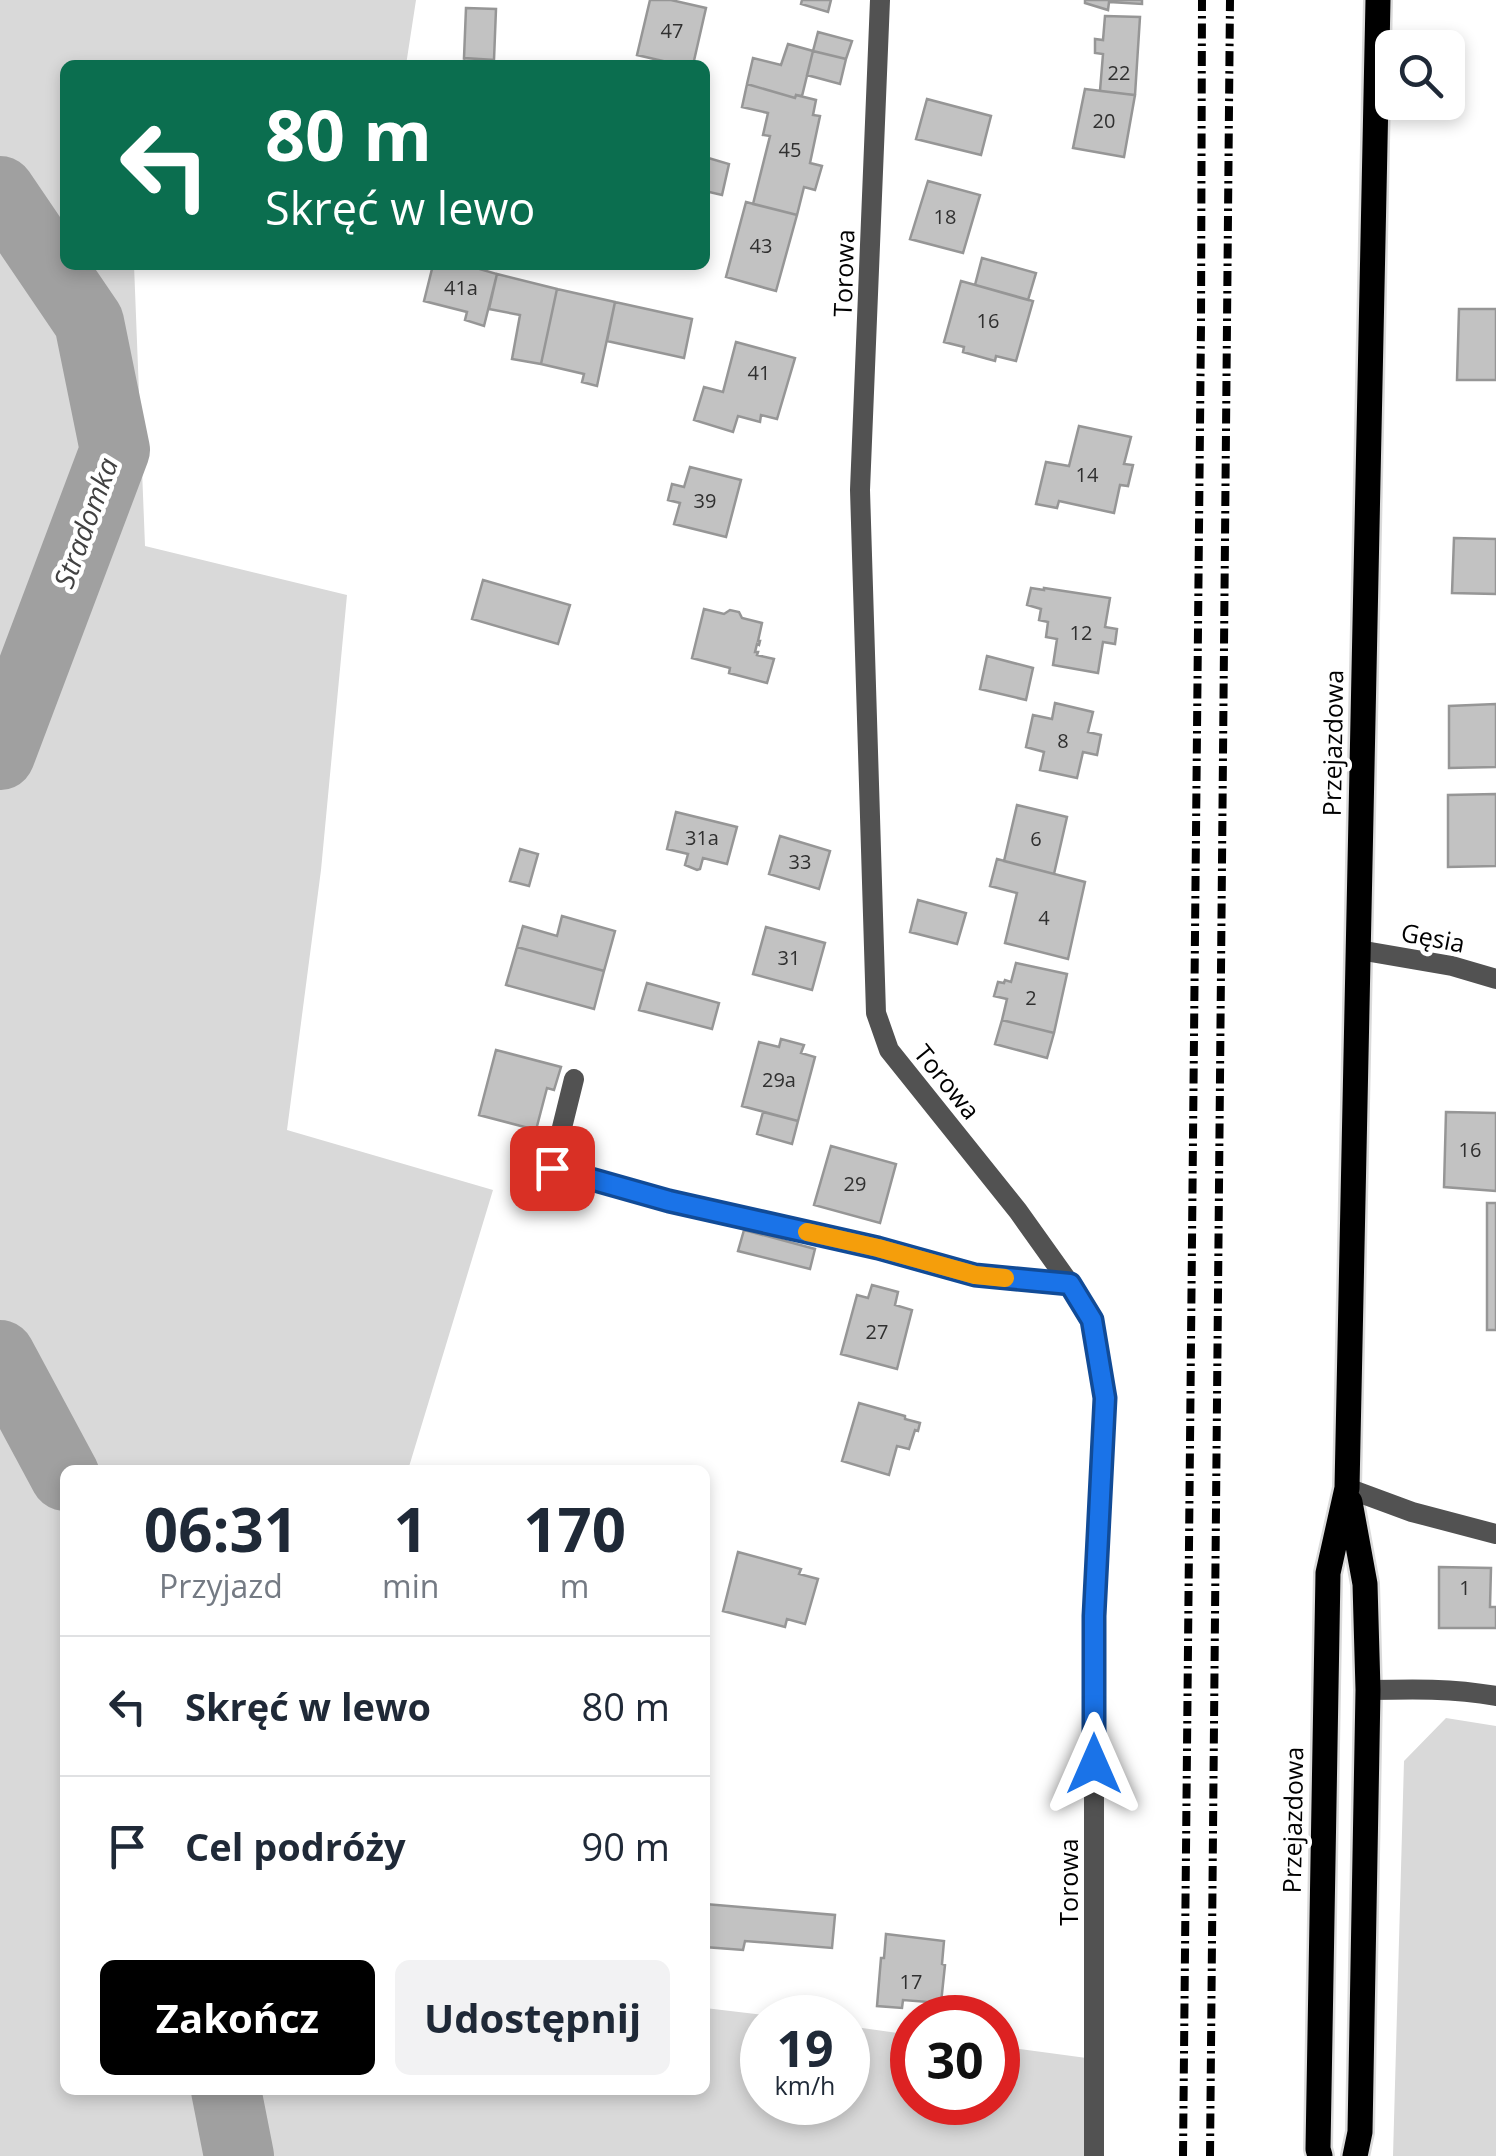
<!DOCTYPE html>
<html lang="pl">
<head>
<meta charset="utf-8">
<style>
	:root { --surface:#fff; --page:#f2f2f3; --text:#1f2937; --muted:#747a83; --line:#e0e1e3; --accent:#000 }
	body { margin:0; font-family:"Open Sans",sans-serif; background:var(--page); color:var(--text); height:100vh; display:flex; flex-direction:column; font-size:38px; white-space:nowrap }
	* { box-sizing:border-box; margin:0 }
	p { font-size:32px; color:var(--muted) }
	.icon { flex:none; width:55px; height:55px; fill:none; stroke:currentColor; stroke-width:2; stroke-linecap:round; stroke-linejoin:round }
	.map { position:relative; flex:1; overflow:hidden }
	.details { position:absolute; left:60px; top:1465px; width:650px; height:630px; display:flex; flex-direction:column; background:var(--surface); border-radius:15px; box-shadow:0 5px 15px #0003 }
	.details>* { flex:none }
	.hud { position:absolute; left:60px; top:60px; width:650px; height:210px; border-radius:15px; box-shadow:0 5px 15px #0003; background:#0b6e4f; color:#fff; overflow:hidden }
	.tools { position:absolute; left:1375px; top:30px; display:grid; gap:20px }
	.tools a { display:grid; place-items:center; width:90px; height:90px; border-radius:15px; background:var(--surface); box-shadow:0 5px 15px #0003; font-size:50px }
	.speed { position:absolute; left:740px; top:1995px; display:flex; gap:20px; font-size:50px; font-weight:700; text-align:center }
	.speed>* { display:grid; place-content:center; width:130px; height:130px; border-radius:50%; background:var(--surface); box-shadow:0 5px 15px #0003; line-height:1 }
	.speed small { font-size:25px; font-weight:400 }
	.speed .limit { border:15px solid #d22; background:#fff; color:#111 }
	.pin { position:absolute; display:grid; place-items:center; width:85px; height:85px; color:#fff; margin:-42px; border-radius:20px; box-shadow:0 5px 15px #0006 }
	.me { position:absolute; width:110px; margin:-55px; rotate:0deg; stroke-linejoin:round; filter:drop-shadow(0 0 8px #0008) }
	.turn { display:flex; align-items:center; gap:35px; height:210px; padding:0 40px; font-size:45px }
	.turn .icon { width:130px; height:130px; stroke-width:2.5 }
	.turn b { display:block; font-size:70px; line-height:85px }
	.eta { display:flex; justify-content:space-evenly; align-items:center; height:170px; text-align:center }
	.eta b { font-size:60px; font-weight:700; line-height:70px }
	.cta { display:flex; gap:20px; margin-top:auto; padding:20px 40px }
	.cta a { flex:1; height:115px; border-radius:15px; background:var(--accent); color:#fff; font-size:40px; font-weight:700; line-height:115px; text-align:center }
	.cta a+a { background:var(--page); color:var(--text) }
	ul { padding:0; list-style:none }
	li { display:flex; align-items:center; gap:30px; height:140px; padding:0 40px; border-top:2px solid var(--line) }
	li div { flex:1 }
	li b { display:block; font-size:38px }
	li em { font-style:normal }
	.map>svg:first-child { display:block }
</style>
</head>
<body>
<div class="map">
<svg width="1496" height="2156" viewBox="0 0 1496 2156">
	<rect width="100%" height="100%" fill="#fff"/>
	<!-- green -->
	<path fill="#d9d9d9" d="M0,0H416L406,65H65V265H134L145,546L347,595L321,870L287,1130L493,1190L408,1470H65V2090H705V2008L780,2017L762,2018V2102H848V2026L912,2035V2102H998V2046L1094,2059V2156H0Z
		M1446,1718L1496,1726V2156H1393L1404,1761Z"/>
	<g fill="none" stroke-linecap="round" stroke-linejoin="round">
		<!-- river -->
		<path stroke="#a0a0a0" stroke-width="70" d="M0,191L89,322L115,450L0,755
			M0,1355L65,1476
			M226,2090L239,2156"/>
	</g>
	<!-- building -->
	<path fill="#c2c2c2" stroke="#969696" stroke-width="2.5" d="M650,0H671L706,8L693,65H680L637,55Z
		M802,0H831L828,12L801,4Z
		M1085,0H1142V4L1109,2L1108,10L1085,3Z
		M466,8L496,9L494,60L464,58Z
		M1105,16L1140,17L1135,95L1100,91L1103,54L1095,53V39L1103,40Z
		M818,32L852,41L846,59L813,51Z
		M788,44L813,51L802,96L796,95L795,98L747,84L753,58L781,65Z
		M813,51L846,59L840,84L807,75Z
		M464,58L494,60V65H464Z
		M747,84L795,98L796,95L816,100L813,115L820,116L810,163L822,166L815,190L804,187L797,215L753,204L770,136L763,135L768,113L742,107Z
		M1085,89L1135,95L1124,157L1073,148Z
		M927,99L991,116L981,155L916,139Z
		M705,157L729,164L722,195L705,191Z
		M928,181L980,195L963,253L910,239Z
		M746,202L797,215L776,291L726,277Z
		M982,258L1036,273L1028,300L975,285Z
		M433,265H466L497,274L484,326L465,320L467,312L424,301Z
		M497,274L557,289L541,364L512,359L520,315L489,309Z
		M961,281L1033,301L1016,361L996,356L995,361L963,352L964,347L944,342Z
		M557,289L615,302L597,386L582,382L584,374L541,364Z
		M615,302L692,319L684,358L607,341Z
		M1459,309H1496V380H1457Z
		M736,342L795,358L777,419L761,415L760,422L738,416L733,432L694,420L704,387L723,392Z
		M1079,426L1131,437L1124,464L1133,465L1128,486L1120,485L1114,513L1059,501L1057,508L1036,504L1046,462L1069,466Z
		M690,467L741,480L726,537L674,524L680,503L668,500L672,484L684,487Z
		M1454,538L1496,539V594L1452,593Z
		M483,580L570,605L558,644L472,619Z
		M1031,588L1044,590V588L1110,598L1105,627L1117,629L1115,644L1103,642L1098,673L1053,665L1057,639L1046,637L1048,622L1039,620L1041,609L1027,605Z
		M704,609L724,614L730,610L739,612L742,618L762,623L758,641H760L759,645L757,644L755,652H758L757,655L774,659L767,683L729,673L730,668L692,658Z
		M987,656L1033,668L1026,700L980,689Z
		M1055,703L1093,712L1088,732L1101,735L1097,755L1083,752L1077,778L1040,770L1044,752L1026,747L1033,715L1052,719Z
		M1496,704V767L1449,768V706Z
		M1496,794V866L1448,867V795Z
		M1017,805L1067,817L1054,874L1004,861Z
		M676,812L737,827L727,864L703,858L700,869L697,870L685,865L688,854L667,849Z
		M780,836L830,851L819,889L769,874Z
		M520,849L538,854L529,886L510,881Z
		M997,859L1085,882L1068,959L1005,943L1017,893L990,886Z
		M918,900L966,913L957,944L910,932Z
		M562,916L615,931L604,971L517,947L523,926L557,936Z
		M766,927L825,943L812,990L753,974Z
		M517,947L604,971L594,1009L506,985Z
		M1016,963L1067,974L1054,1033L1002,1020L1007,999L994,996L998,982L1004,983L1005,980L1011,982Z
		M647,983L719,1003L712,1029L639,1010Z
		M1002,1020L1054,1033L1047,1058L995,1044Z
		M781,1039L804,1045L801,1053L815,1057L798,1121L742,1106L759,1042L779,1047Z
		M496,1050L561,1067L554,1090L547,1088L536,1130L479,1115Z
		M763,1112L798,1121L792,1144L757,1134Z
		M1446,1112L1496,1113V1191L1444,1187Z
		M831,1146L896,1164L880,1223L814,1205Z
		M1487,1203H1496V1330H1487Z
		M744,1230L815,1249L810,1269L738,1251Z
		M872,1285L898,1292L895,1305L912,1310L897,1369L841,1354L857,1295L868,1298Z
		M859,1403L905,1416V1419L920,1423L918,1431L915,1430L909,1449L897,1446L889,1475L842,1461Z
		M738,1552L801,1569L799,1574L818,1579L805,1624L787,1619L785,1627L723,1611Z
		M1439,1567L1491,1568L1490,1607H1496V1628H1439Z
		M705,1904L835,1915L832,1948L745,1941L743,1950L705,1947Z
		M886,1934L944,1941L942,1964L945,1965L941,2003L903,2000L902,2008L877,2006L881,1958H884Z"/>
	<g fill="none" stroke-linecap="round" stroke-linejoin="round">
		<!-- primary casing -->
		<g stroke="#dbdbdb" stroke-width="30">
			<path id="primary" d="M1350,1502L1365,1584L1368,1690L1360,2132L1355,2156
				M1320,2156L1318,2149L1328,1573L1347,1488L1378,0"/>
		</g>
		<!-- service -->
		<path stroke="#525252" stroke-width="20" d="M1359,950L1452,966L1496,979
			M574,1079L552,1168L669,1201L878,1248L975,1275L1070,1284"/>
		<!-- minor -->
		<path stroke="#525252" stroke-width="20" d="M880,0L860,490L876,1013L889,1050L1018,1211L1070,1284L1091,1320L1099,1355L1105,1398L1094,1616V2156
			M1347,1488L1412,1512L1496,1534
			M1368,1690C1411,1689 1453,1688 1496,1696"/>
		<!-- primary -->
		<use href="#primary" stroke="#000" stroke-width="25"/>
		<!-- rail -->
		<path stroke="#000" stroke-width="8" stroke-dasharray="15 5 2.5 5" stroke-linecap="butt" d="M1183,2156L1201,325L1202,0
			M1210,2156L1230,0"/>
	</g>
	<g fill="none" stroke-linecap="round" stroke-linejoin="round">
		<!-- route casing -->
		<g stroke="#114b97" stroke-width="25">
			<path id="route" d="M552,1168L669,1201L878,1248L975,1275L1070,1284L1092,1320L1105,1398L1094,1616V1764"/>
		</g>
		<!-- route -->
		<use href="#route" stroke="#1a73e8" stroke-width="18"/>
		<!-- slow -->
		<path stroke="#f59e0b" stroke-width="18" d="M807,1232L878,1248L975,1275L1005,1278"/>
	</g>
	<g text-anchor="middle" stroke-width="9" stroke-linejoin="round" paint-order="stroke">
		<!-- number labels -->
		<g font-size="20" fill="#303030">
			<text x="672" y="38">47</text>
			<text x="1119" y="80">22</text>
			<text x="1104" y="128">20</text>
			<text x="790" y="157">45</text>
			<text x="945" y="224">18</text>
			<text x="761" y="253">43</text>
			<text x="461" y="295">41a</text>
			<text x="988" y="328">16</text>
			<text x="759" y="380">41</text>
			<text x="1087" y="482">14</text>
			<text x="705" y="508">39</text>
			<text x="1081" y="640">12</text>
			<text x="1063" y="748">8</text>
			<text x="702" y="845">31a</text>
			<text x="1036" y="846">6</text>
			<text x="800" y="869">33</text>
			<text x="1044" y="925">4</text>
			<text x="789" y="965">31</text>
			<text x="1031" y="1005">2</text>
			<text x="779" y="1087">29a</text>
			<text x="1470" y="1157">16</text>
			<text x="855" y="1191">29</text>
			<text x="877" y="1339">27</text>
			<text x="1465" y="1595">1</text>
			<text x="911" y="1989">17</text>
		</g>
		<!-- street labels -->
		<g font-size="25" fill="#000" stroke="#fff">
			<text transform="translate(844 273) rotate(-88)" y="9">Torowa</text>
			<text transform="translate(1333 743) rotate(-89)" y="9">Przejazdowa</text>
			<text transform="translate(1433 938) rotate(11)" y="9">Gęsia</text>
			<text transform="translate(947 1082) rotate(51)" y="9">Torowa</text>
			<text transform="translate(1293 1820) rotate(-89)" y="9">Przejazdowa</text>
			<text transform="translate(1069 1882) rotate(-90)" y="9">Torowa</text>
		</g>
		<!-- water labels -->
		<g font-size="28" font-style="italic" fill="#414141" stroke="#fff">
			<text transform="translate(86 523) rotate(-70)" y="10">Stradomka</text>
		</g>
	</g>
</svg>
<div class="tools">
<a><svg class="icon" aria-label="search" viewBox="0 0 24 24"><circle cx="10" cy="10" r="6"/><path d="M15 15l6 6"/></svg></a>
</div>
<div class="speed"><div>19<small>km/h</small></div><div class="limit">30</div></div>
<div class="pin" style="left:552px;top:1168px;background:#d93025"><svg class="icon" aria-label="arrive" viewBox="0 0 24 24"><path d="M6 21V4h12l-3 4 3 4H6"/></svg></div>
<svg class="me" style="left:1094px;top:1764px" viewBox="-20 -20 40 40"><path d="M0-17L14 15 0 8-14 15z" fill="#1a73e8" stroke="#fff" stroke-width="4"/></svg>
<div class="hud">
<div class="turn"><svg class="icon" aria-label="left" viewBox="0 0 24 24"><path d="M17 20v-9H6M10 6l-5 5 5 5"/></svg><div><b>80 m</b>Skręć w lewo</div></div>
</div>
<section class="details">
<div class="eta">
<div><b>06:31</b><p>Przyjazd</p></div>
<div><b>1</b><p>min</p></div>
<div><b>170</b><p>m</p></div>
</div>
<ul>
<li><svg class="icon" aria-label="left" viewBox="0 0 24 24"><path d="M17 20v-9H6M10 6l-5 5 5 5"/></svg><div><b>Skręć w lewo</b></div><em>80 m</em></li>
<li><svg class="icon" aria-label="arrive" viewBox="0 0 24 24"><path d="M6 21V4h12l-3 4 3 4H6"/></svg><div><b>Cel podróży</b></div><em>90 m</em></li>
</ul>
<div class="cta"><a>Zakończ</a><a>Udostępnij</a></div>
</section>
</div>
</body>
</html>
